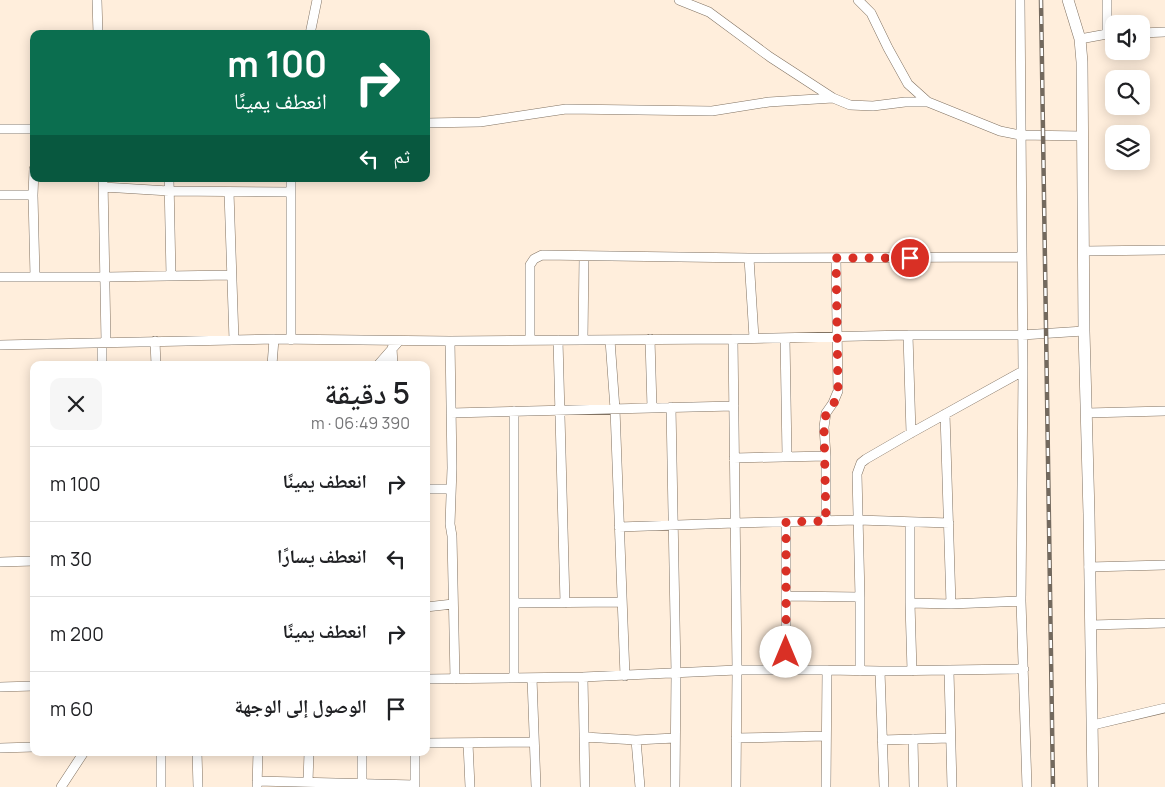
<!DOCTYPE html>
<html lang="ar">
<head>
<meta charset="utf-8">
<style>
	:root { --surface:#fff; --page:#f6f6f6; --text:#202124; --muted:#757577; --line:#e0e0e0 }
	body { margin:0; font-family:Manrope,"Noto Naskh Arabic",sans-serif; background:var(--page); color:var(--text); direction:rtl; height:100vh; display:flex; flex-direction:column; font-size:19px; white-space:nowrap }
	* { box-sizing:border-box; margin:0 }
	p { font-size:16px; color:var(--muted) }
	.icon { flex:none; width:28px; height:28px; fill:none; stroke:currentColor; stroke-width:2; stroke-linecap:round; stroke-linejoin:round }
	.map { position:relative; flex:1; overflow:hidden; direction:ltr }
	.details { position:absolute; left:30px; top:361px; width:400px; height:395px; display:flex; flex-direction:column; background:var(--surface); border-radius:10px; box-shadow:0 2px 12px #0003; direction:rtl }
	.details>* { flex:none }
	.top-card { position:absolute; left:30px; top:30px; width:400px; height:152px; border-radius:10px; box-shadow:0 2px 12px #0003; direction:rtl; background:#0b6e4f; color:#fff; overflow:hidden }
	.buttons { position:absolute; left:1105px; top:15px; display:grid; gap:10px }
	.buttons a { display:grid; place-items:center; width:45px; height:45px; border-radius:10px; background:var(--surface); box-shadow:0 2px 12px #0003; font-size:25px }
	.pin { position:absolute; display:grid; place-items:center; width:42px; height:42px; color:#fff; margin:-21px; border:2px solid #fff; border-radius:50%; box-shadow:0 1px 5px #0007 }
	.me { position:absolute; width:55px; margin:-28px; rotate:0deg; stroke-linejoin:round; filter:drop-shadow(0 0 4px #0008) }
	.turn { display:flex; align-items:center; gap:18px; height:105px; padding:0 20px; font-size:22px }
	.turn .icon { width:65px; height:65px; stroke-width:2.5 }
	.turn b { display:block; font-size:35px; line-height:42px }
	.then { display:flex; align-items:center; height:48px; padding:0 20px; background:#0003; gap:10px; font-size:19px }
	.round { display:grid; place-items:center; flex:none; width:52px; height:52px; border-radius:10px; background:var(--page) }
	.summary { display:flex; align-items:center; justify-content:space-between; height:85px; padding:0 20px }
	h1 { font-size:30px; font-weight:600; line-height:38px }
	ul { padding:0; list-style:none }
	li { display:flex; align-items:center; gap:15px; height:75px; padding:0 20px; border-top:1px solid var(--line) }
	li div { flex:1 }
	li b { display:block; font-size:19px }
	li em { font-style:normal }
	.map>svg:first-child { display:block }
</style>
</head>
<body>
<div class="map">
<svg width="1165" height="787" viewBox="0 0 1165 787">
	<rect width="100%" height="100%" fill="#ffeedc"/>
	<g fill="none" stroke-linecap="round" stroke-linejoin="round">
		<!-- minor casing -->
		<g stroke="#817262" stroke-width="10">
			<path id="minor" d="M97,0L98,34
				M679,0L709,12L770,57L833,98L850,105L873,106L905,102H928L1000,131L1020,135L1082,136
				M858,0L871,13L888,48L908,84L928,102
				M1020,0L1023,371L1021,601L1027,787
				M1107,0V34
				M1141,33L1165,32
				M310,34L317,0
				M1080,39L1107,34H1114
				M426,123L480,122L566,109L712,111L769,102L833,98
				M0,129H34
				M34,169L33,195L35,277
				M103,179L106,342
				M169,179L171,276
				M103,187L169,191L291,192
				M229,192L234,340
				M0,195H33
				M1083,251L1165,250
				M749,258L754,338
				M0,277H105L231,275
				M908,335L911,433
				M785,338L787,456
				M650,339L652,408
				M733,339L737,670L736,787
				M291,340V179
				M530,340V265L534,259L542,255L749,258L1021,257
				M558,340L565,603
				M583,340L584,256
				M610,340L615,409L625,676
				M155,341L156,365
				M450,341L452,468L450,524L452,536L455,679
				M102,343V365
				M0,345L274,339L450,341L733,339L908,335H1022L1084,331
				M392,348L393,365
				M272,365L274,339
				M378,365L399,341
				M671,407L676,673L675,787
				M451,413L734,406
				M1087,413L1165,411
				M945,414L951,604
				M734,458L826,456
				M426,489H451
				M826,521V456L824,427L826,413L833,403L838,391L836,258
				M910,522V603L912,671
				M619,527L735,523L858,520L949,523
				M0,562L34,561
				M1089,567L1165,565
				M786,596L860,597
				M514,603L621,602
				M910,603L951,604L1021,601
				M426,607L453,604
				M1091,625L1165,623
				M786,670V522
				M860,671V597L857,474L861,463L866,459L911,433L1023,371
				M880,671L884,787
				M949,671L952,787
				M583,677L585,787
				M514,678V411
				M532,678L536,787
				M426,679L583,677L737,670H827L880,671L1024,669
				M0,687L34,686
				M1093,725L1165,708
				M584,737L636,740L675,738
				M736,738L826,736
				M913,739L914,787
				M636,740L640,787
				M882,740L950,738
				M426,743L534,742
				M468,743L470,787
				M0,748L34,747
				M161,752V787
				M197,752L198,787
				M415,752V787
				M257,781L415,785
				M308,782L309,752
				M362,783V752
				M61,787L84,752
				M257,787L258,752
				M826,787L827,670"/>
		</g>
		<!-- tertiary casing -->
		<g stroke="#817262" stroke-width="12">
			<path id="tertiary" d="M1068,0L1080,39L1082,62L1084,331L1089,514L1093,787"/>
		</g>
		<!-- minor -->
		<use href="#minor" stroke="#fff" stroke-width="9"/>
		<!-- tertiary -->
		<use href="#tertiary" stroke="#fff" stroke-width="11"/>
		<!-- rail casing -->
		<g stroke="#73695e" stroke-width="4.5">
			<path id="rail" d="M1041,0L1053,787"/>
		</g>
		<!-- rail -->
		<use href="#rail" stroke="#fefefe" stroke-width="2.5" stroke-dasharray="8" stroke-linecap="butt"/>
	</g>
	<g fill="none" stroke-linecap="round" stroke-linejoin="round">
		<!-- route -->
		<path stroke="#d93025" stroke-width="9" stroke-dasharray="0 16.2" d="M786,652V522L826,521L824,428L826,413L834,403L838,391L836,258H910"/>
	</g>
</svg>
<div class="buttons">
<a><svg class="icon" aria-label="sound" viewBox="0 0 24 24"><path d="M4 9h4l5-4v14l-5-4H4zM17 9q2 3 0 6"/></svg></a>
<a><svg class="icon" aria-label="search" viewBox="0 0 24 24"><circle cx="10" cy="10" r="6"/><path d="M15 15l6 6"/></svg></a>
<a><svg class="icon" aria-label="layers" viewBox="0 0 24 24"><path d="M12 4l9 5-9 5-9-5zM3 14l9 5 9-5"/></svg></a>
</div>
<div class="pin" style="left:910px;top:258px;background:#d93025"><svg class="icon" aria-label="arrive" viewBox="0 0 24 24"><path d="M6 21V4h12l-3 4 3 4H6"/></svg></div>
<svg class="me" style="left:786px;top:652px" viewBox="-20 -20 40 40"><circle r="19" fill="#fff"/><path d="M0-13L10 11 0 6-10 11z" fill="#d93025"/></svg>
<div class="top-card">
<div class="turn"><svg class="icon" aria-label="right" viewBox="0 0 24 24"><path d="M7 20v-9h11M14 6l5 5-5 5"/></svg><div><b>100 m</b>انعطف يمينًا</div></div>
<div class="then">ثم<svg class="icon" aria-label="left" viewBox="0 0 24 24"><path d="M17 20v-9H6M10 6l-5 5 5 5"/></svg></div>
</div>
<section class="details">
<div class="summary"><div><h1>5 دقيقة</h1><p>390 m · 06:49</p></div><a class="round"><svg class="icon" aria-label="close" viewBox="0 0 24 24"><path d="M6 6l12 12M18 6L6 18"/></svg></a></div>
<ul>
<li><svg class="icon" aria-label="right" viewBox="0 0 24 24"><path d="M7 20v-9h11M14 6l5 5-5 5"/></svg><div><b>انعطف يمينًا</b></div><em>100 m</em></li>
<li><svg class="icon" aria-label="left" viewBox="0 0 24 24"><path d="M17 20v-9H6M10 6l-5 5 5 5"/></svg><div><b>انعطف يسارًا</b></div><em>30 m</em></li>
<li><svg class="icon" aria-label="right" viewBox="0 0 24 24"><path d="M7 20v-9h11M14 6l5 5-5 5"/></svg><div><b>انعطف يمينًا</b></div><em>200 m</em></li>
<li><svg class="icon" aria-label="arrive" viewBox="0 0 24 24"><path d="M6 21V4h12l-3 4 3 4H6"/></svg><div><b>الوصول إلى الوجهة</b></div><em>60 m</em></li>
</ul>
</section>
</div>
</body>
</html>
